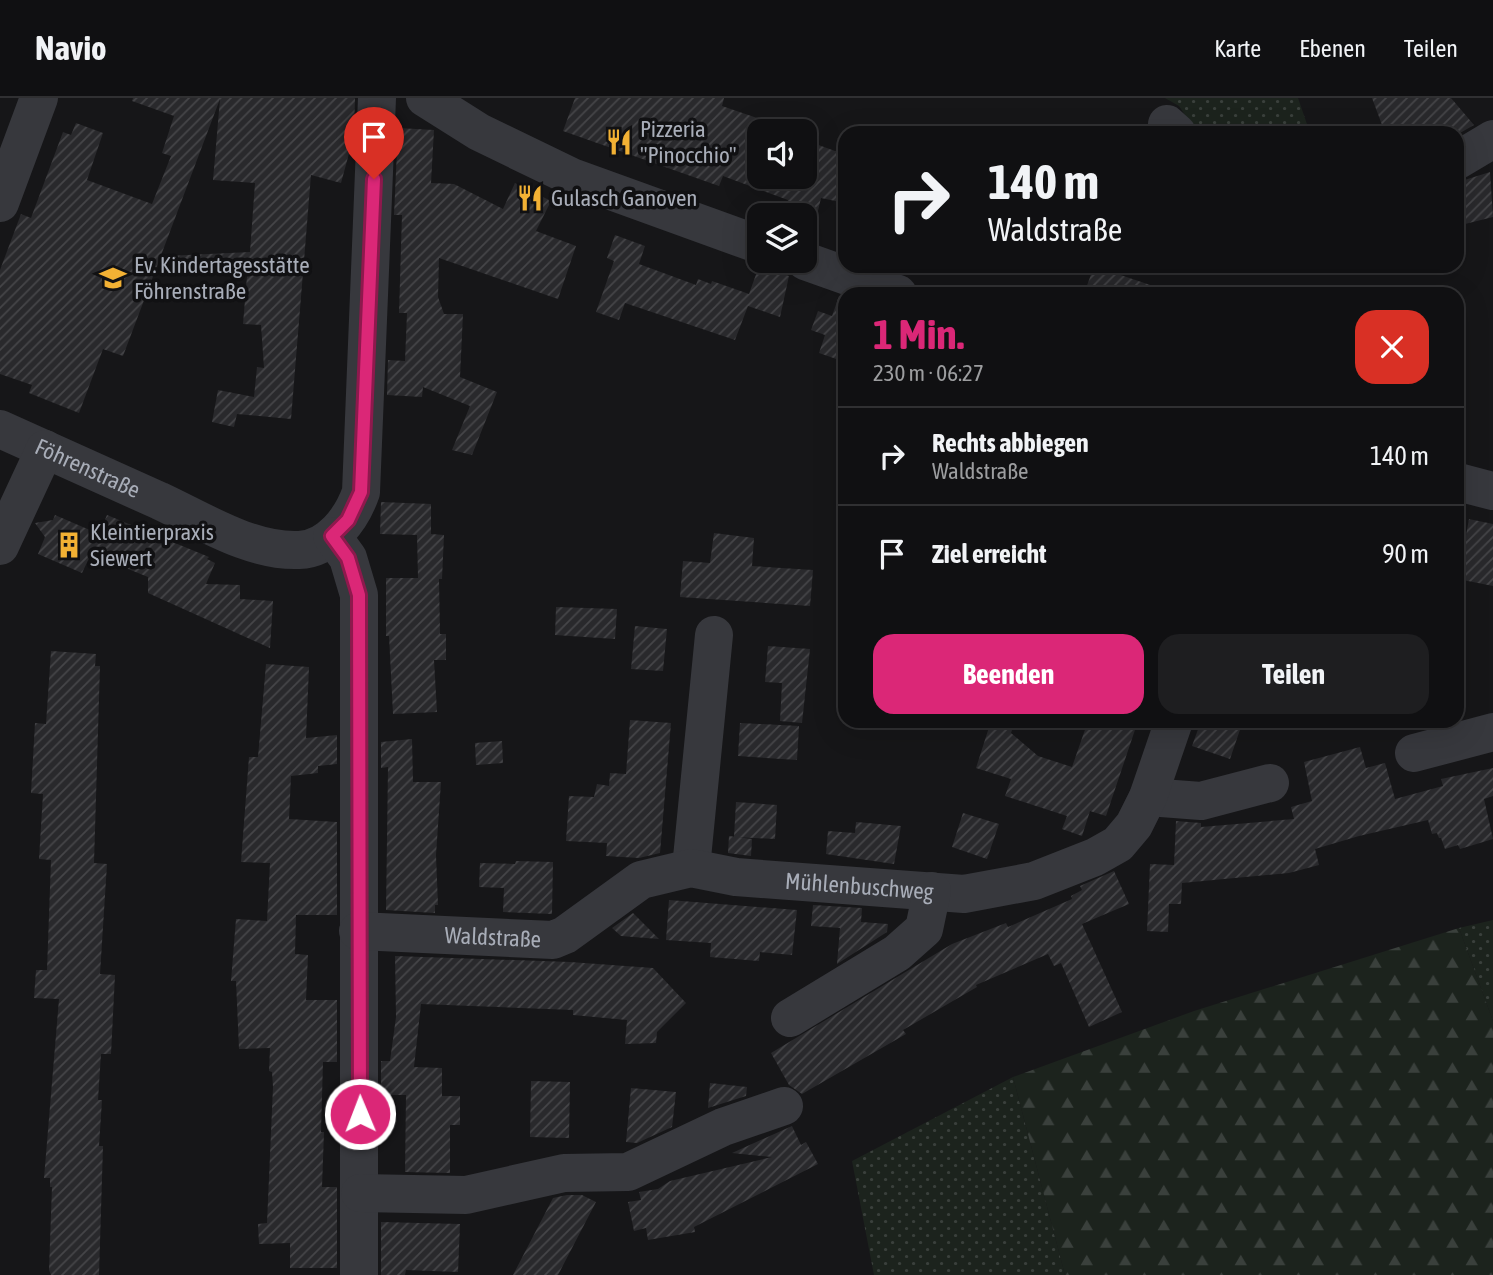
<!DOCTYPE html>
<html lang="de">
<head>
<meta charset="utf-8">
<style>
	:root { --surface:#101012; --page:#1e1e20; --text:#f1f3f6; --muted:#9c9d9f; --line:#303032; --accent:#db2777 }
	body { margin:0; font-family:"Asap Condensed",sans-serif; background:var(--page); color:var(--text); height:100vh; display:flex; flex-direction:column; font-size:26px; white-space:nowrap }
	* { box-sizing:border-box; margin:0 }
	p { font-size:23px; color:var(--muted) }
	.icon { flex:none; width:38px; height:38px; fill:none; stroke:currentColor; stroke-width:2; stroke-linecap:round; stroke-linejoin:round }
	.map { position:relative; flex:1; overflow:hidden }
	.drawer { position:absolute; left:838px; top:189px; width:626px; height:441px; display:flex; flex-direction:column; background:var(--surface); border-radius:21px; box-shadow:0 7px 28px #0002,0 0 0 2px var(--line) }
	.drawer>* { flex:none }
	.banner { position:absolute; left:838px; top:28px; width:626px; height:147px; border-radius:21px; box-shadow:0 7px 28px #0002,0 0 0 2px var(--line); background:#101012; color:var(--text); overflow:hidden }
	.fabs { position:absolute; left:747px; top:21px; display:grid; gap:14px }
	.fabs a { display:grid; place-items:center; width:70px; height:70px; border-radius:14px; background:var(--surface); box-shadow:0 7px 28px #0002,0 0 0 2px var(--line); font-size:35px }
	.pin { position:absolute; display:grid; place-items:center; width:60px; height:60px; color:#fff; margin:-72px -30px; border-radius:50% 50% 50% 0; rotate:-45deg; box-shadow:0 0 7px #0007 }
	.pin .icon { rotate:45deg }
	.me { position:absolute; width:77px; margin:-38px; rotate:359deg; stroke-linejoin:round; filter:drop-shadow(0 0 5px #0008) }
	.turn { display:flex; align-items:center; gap:24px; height:147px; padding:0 35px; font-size:32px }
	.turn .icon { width:91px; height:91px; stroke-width:2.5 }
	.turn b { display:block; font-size:49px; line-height:60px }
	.round { display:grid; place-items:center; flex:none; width:74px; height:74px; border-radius:21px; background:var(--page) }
	.summary { display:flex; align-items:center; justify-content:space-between; height:119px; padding:0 35px }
	h1 { font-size:42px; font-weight:700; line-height:52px; color:var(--accent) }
	.action { display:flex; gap:14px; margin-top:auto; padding:14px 35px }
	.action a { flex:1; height:80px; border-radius:21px; background:var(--accent); color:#fff; font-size:28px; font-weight:700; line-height:80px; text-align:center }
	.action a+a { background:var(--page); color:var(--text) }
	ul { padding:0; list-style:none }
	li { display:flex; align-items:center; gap:21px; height:98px; padding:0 35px; border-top:2px solid var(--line) }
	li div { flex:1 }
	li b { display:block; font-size:26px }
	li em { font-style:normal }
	header { display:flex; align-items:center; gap:42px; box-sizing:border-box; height:98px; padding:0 35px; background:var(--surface); border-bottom:2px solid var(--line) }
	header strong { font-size:33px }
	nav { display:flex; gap:38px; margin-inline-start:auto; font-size:24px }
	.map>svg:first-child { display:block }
</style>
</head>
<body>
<header>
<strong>Navio</strong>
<nav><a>Karte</a><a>Ebenen</a><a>Teilen</a></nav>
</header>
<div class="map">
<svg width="1493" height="1177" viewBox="0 0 1493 1177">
	<defs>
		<pattern id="grass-dots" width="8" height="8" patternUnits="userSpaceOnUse" patternTransform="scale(1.75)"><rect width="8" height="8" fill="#1c231d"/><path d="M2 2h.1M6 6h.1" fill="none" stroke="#3a403c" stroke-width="1.8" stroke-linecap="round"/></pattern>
		<pattern id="forest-firs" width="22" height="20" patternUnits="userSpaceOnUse" patternTransform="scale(1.75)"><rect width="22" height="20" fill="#1c231d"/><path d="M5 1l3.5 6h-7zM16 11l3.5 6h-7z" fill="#3a403c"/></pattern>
		<pattern id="building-hatch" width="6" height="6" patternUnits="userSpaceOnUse" patternTransform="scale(1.75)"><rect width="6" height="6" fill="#29292c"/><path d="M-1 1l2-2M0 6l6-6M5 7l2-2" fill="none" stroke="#454548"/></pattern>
	</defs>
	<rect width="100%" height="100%" fill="#161618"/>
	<!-- grass -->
	<path fill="url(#grass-dots)" d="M1165,0H1298L1310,35H1197L1179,8Z
		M1493,822V923L1459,830Z
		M1013,979L1065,1177H874L852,1063Z"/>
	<!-- forest -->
	<path fill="url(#forest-firs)" d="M1459,830L1493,923V1177H1065L1013,979L1194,913Z"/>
	<!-- building -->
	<path fill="url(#building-hatch)" d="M133,0H355L354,37L341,85L311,77L291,321L237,316L234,329L212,324L218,292L254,299L257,269L264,270L261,227L243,226L247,178L167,171V158L250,154L255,85L213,82L220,1L123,258L103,251L79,315L29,295L32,287L0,276V172L21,116L31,120L63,34L71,37L76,25L103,35L87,82L152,106L171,58L162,55L174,18L132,3Z
		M575,0H724L722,8L760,21V79H805V42L835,53L845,51V105L821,100L817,117H784L788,102L723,78L719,88L563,33Z
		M1372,0H1451L1474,27L1460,35H1385Z
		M398,30L434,32L431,85L454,86L503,111L515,85L551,103L536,133L576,148L558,201L439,160L438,199L444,216H463L460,279L497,294L472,357L452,352L470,308L423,289L422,299L387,297L388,262L405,263L407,215H399L402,117H394Z
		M1490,74L1493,119L1465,126L1463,118L1458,119V84Z
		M615,137L645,148L639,166L696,187L698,181L711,186L712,183L749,196L759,168L789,178L780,219L748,208L735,242L625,205L619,222L596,214L614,163L607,160Z
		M1094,168L1168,193V196H1084Z
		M839,198L845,200V264L819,255L825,237L811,232L818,213L832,218Z
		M381,404L431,406V436L444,437L442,481H439L440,536H446V562H434L437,614L393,616L389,538H386V480H418L417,437L380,436Z
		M55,417L99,436L107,417L209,459L207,461L215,465L206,486L240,487V501L273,503L270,550L148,495V479L91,456L82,475L38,456L45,439L35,425L53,422Z
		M1469,421L1493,426V488L1458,481Z
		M714,435L754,440L752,468L813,472L810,508L680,499L683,463L710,465Z
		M556,509L617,511L615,541L555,537Z
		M635,528L667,531L663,573L631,571Z
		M768,548L810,551L802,625L780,623L782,585L765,584Z
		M51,553L96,556L95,568H100L94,765L107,766L100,876L115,877L111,956H101L98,1002H102L99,1048H103L99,1177H51L49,1172L52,1089H50V1080H44L59,901L34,900L36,872H47L51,762L39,761L43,696L31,695L35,625L46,626Z
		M266,566L309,569L306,640L337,637V666L318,668V675L291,678L289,721L337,724V817H296L295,856L308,857L306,902H337V964H323L321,1034H324L322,1089H337V1170H290V1145L259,1146L258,1126L267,1125L273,989L272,974L269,973L270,950L239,951L236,883H231L236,821L267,823L270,765L241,764L249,659H258Z
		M630,622L671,625L660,755L639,760L606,758L607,745L566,743L569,698L594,699L597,686L609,688L610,675L626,676Z
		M991,623H1015L1011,635L1038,658L1072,669L1088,623H1138L1106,718L1090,713L1082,738L1062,731L1067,718L1005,698L1011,681L976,670Z
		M1201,623H1243L1230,661L1192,648Z
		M740,625L799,628L797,662L738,658Z
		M412,641L413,684H441L436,757L438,807H435V815L386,812L388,669L381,670V644Z
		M502,643L503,665L476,667L475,645Z
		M1360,649L1366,670L1385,665L1395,701L1443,688L1441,681L1493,670V698L1484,701L1493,741L1460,751L1458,747L1445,751L1441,740H1439L1437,735L1432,736L1428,722L1359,738L1315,751L1319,767L1289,775L1182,785L1181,806H1169L1168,834L1147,833L1150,766L1174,767L1176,723L1201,725V729L1294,721L1291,709L1312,703L1304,664Z
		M736,704L777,707L775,741L734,739Z
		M963,715L999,726L987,761L952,749Z
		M856,724L901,728L894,766L826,756L828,733L855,735Z
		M729,738L752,741L751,758L728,755Z
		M516,763L553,764L552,816L503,814L504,790L479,789L480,765L515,766Z
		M1114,773L1129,806L1082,826L1122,914L1089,929L1061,865L1054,868L1048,856L976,887L977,889L903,932L906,936L802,996L789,987L771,955L952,846L1006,825L1008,829L1072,801L1071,798L1082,792L1080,788Z
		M669,802L797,812L792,857L760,854L759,863L710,859L711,845L666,842Z
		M813,807L862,810L861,824L888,826L887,834L837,866L840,830L811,828Z
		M633,815L659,841L621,838L612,830Z
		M395,858L570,864L653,870L686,905L657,934L656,945L625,946L627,922L573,917V912L421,906L414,969L442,970V998H460V1027H450V1075L405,1074L406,997H381V963H390L396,919Z
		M531,983L570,984L569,1040L530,1039Z
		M710,985L747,989L746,998L708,1010Z
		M631,990L676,994L672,1029L637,1045L626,1044Z
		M792,1028L801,1047L806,1044L818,1066L694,1129L695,1134L648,1142L646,1130L634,1133L628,1104L641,1102L639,1094L658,1091L670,1083L772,1059L732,1055Z
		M567,1097H582L596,1104L558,1177H513L553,1100Z
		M381,1124L460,1126L458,1174L406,1172L405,1177H381Z"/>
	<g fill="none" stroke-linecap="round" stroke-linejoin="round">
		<!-- minor -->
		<g stroke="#37383d" stroke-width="38">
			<path d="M425,0L479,34L572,79L760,147"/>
			<path d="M1167,26L1177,35"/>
			<path d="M1458,62L1493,41"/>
			<path d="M0,105L39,0"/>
			<path d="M805,163L898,196"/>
			<path id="s1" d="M0,331C54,355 107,379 160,403C203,423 251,454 299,452C330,451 352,420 361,394L377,0"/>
			<path d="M1458,384L1493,393"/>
			<path d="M332,438L348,460L359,497V1177"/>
			<path d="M0,448L45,351"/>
			<path d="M1414,655L1493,634"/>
			<path d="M1148,699L1201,703L1270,685"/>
			<path d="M691,770L714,537"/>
			<path id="s2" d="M358,833L553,842L565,837L641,782L691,770L736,779L964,796L1034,783L1095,759L1118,746L1134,727L1148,699L1174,623"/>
			<path d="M790,920L897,855L924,831L932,793"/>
			<path d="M360,1095L466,1097L564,1075L628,1074L723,1029L784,1008"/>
		</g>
	</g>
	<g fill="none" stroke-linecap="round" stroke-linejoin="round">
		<!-- route casing -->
		<g stroke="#8e194d" stroke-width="18">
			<path id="route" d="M360,1016L359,497L348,460L332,438L348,422L361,394L374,81"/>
		</g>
		<!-- route -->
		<use href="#route" stroke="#db2777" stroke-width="12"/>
	</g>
	<!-- icons -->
	<defs>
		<g id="restaurant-bare" transform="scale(2.1)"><path d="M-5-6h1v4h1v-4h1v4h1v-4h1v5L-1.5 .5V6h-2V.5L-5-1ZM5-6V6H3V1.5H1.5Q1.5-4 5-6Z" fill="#f2b134" stroke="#111113" stroke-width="2.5" paint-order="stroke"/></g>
		<g id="school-bare" transform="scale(2.1)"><path d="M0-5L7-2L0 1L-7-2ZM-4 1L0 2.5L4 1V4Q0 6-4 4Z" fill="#f2b134" stroke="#111113" stroke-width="2.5" paint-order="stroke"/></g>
		<g id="building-bare" transform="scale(2.1)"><path d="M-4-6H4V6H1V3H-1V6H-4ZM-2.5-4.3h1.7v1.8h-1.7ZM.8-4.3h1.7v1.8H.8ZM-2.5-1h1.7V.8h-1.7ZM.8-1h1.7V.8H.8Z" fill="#f2b134" stroke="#111113" stroke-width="2.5" paint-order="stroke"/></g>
	</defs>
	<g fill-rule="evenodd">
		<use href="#restaurant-bare" x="619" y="44"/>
		<use href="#restaurant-bare" x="530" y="100"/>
		<use href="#school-bare" x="113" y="180"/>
		<use href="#building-bare" x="69" y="447"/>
	</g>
	<g text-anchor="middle" stroke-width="7" stroke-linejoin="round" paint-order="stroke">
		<!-- poi labels -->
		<g font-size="23" fill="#a8adb8" stroke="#111113" text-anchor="start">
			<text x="640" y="39">Pizzeria<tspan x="640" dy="26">"Pinocchio"</tspan></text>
			<text x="551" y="108">Gulasch Ganoven</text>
			<text x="134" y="175">Ev. Kindertagesstätte<tspan x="134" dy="26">Föhrenstraße</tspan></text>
			<text x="90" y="442">Kleintierpraxis<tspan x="90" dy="26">Siewert</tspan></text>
		</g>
		<!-- street labels -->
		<g font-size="23" fill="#a8adb8" stroke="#111113">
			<text dy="8" stroke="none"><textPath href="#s1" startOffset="96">Föhrenstraße</textPath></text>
			<text dy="8" stroke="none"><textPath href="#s2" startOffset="523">Mühlenbuschweg</textPath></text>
			<text dy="8" stroke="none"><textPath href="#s2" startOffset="135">Waldstraße</textPath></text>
		</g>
	</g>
</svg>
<div class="fabs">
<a><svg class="icon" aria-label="sound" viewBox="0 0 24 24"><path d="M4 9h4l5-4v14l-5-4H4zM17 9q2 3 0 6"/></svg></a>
<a><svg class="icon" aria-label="layers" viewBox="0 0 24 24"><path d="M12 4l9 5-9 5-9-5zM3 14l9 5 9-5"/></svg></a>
</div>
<div class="pin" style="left:374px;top:81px;background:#d93025"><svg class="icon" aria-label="arrive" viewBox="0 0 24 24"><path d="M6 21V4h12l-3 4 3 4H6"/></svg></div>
<svg class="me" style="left:360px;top:1016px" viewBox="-20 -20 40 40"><circle r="17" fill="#db2777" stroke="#fff" stroke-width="3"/><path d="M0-11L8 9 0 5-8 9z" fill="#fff"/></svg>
<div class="banner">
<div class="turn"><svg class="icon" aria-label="right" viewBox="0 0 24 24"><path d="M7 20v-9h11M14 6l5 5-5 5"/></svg><div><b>140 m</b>Waldstraße</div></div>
</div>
<section class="drawer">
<div class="summary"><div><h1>1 Min.</h1><p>230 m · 06:27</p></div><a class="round" style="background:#d93025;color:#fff"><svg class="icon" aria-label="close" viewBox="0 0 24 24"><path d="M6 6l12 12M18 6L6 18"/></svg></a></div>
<ul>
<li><svg class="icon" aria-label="right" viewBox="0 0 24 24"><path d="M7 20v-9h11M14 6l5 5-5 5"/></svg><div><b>Rechts abbiegen</b><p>Waldstraße</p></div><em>140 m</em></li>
<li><svg class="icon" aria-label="arrive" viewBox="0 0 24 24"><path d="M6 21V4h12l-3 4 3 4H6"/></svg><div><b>Ziel erreicht</b></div><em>90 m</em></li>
</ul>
<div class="action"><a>Beenden</a><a>Teilen</a></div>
</section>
</div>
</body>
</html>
